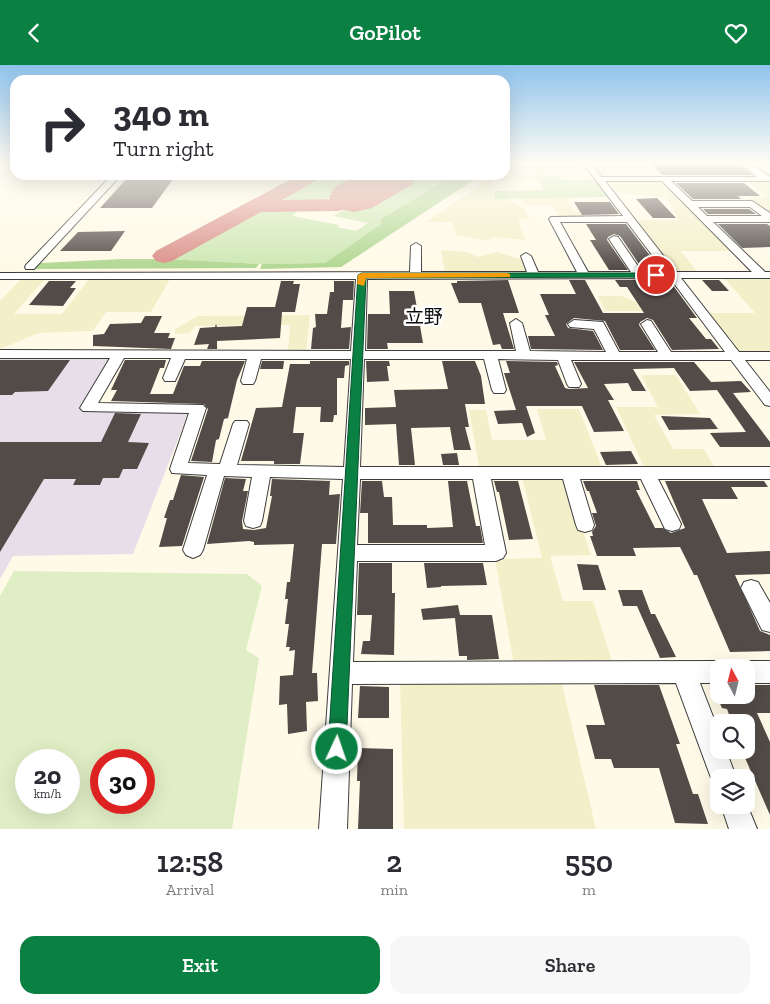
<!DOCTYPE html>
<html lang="en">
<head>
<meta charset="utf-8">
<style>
	:root { --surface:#fff; --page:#f7f7f7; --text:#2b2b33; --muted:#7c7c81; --accent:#0b8043 }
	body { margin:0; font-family:"Zilla Slab","Noto Sans JP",serif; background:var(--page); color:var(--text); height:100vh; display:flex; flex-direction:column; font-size:19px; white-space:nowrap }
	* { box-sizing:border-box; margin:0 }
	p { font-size:16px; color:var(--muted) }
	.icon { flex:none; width:28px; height:28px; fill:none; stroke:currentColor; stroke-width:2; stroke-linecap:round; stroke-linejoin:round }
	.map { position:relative; height:764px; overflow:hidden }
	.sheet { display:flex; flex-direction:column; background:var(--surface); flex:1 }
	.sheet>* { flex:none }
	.top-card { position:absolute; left:10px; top:10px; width:500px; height:105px; border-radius:15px; box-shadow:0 5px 20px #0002; background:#fff; color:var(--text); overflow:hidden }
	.needle { width:32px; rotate:353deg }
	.buttons { position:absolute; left:710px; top:594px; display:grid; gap:10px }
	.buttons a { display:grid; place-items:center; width:45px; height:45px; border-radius:10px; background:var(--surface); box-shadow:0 5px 20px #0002; font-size:25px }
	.speed { position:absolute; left:15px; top:684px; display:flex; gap:10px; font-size:25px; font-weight:700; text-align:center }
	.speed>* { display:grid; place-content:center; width:65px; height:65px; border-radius:50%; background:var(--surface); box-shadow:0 5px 20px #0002; line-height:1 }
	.speed small { font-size:12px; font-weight:400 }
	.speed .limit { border:8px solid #d22; background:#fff; color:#111 }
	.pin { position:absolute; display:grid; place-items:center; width:42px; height:42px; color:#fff; margin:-21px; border:2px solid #fff; border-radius:50%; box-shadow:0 1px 5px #0007 }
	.me { position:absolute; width:55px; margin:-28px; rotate:3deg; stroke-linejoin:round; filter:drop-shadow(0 0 4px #0008) }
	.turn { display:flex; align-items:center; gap:18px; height:105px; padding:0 20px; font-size:22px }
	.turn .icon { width:65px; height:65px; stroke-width:2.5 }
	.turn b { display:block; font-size:35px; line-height:42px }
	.eta { display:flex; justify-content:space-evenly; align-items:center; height:85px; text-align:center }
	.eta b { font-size:30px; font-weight:600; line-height:35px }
	.button { display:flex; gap:10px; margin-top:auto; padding:10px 20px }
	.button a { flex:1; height:58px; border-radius:15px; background:var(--accent); color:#fff; font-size:20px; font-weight:600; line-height:58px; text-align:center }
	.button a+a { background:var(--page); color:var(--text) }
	header { display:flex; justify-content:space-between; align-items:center; height:65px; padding:0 20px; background:var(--accent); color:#fff; font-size:22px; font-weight:600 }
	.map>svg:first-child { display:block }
</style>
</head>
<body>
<header><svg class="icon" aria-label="back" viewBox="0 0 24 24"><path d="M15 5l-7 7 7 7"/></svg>GoPilot<svg class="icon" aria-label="heart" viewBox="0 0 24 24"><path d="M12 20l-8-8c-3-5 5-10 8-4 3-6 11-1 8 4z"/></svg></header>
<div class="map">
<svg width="770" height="764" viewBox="0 0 770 764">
	<rect width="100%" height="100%" fill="#fffae7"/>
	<!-- industrial -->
	<path fill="#e8dee9" d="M0,292H111L81,345L189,346L133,489L13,491L0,514Z"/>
	<!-- farmland -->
	<path fill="#f3efc9" d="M515,97H582L588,107H559L557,111L538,109L539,116L490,115L495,134H506L524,144L530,154H518L525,175L495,172L484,175L456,170L452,157H426L496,110H505V104Z
		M589,97H644L661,113H641L632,105H606L610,113L602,114Z
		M603,115H663L734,186H681L698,208L675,207L634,155H679L666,132L632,130L612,125Z
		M745,115H767L770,117V151L748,133L767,132Z
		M516,132L566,133L573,145L588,153H561L552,140L531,141Z
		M441,185L467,187L478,192L497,187L523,195L529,208H445Z
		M724,213H770V289H738L707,248H755Z
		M89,214H170L151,247H106L93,266L39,268L0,284V236L20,215H44L14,249H62Z
		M598,231H622L638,238L668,246H605Z
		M310,250L306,287L288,286L290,260L195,261L190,268L175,269V264L198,251Z
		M641,310H676L700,349L654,350L673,384H704L715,403L645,404L616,342H658Z
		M537,344H579L603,405L480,406L469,345H486L492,375H546Z
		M522,412H565L591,490L550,491L563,536H593L613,599L514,600L495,494L542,493Z
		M561,615L596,764H404L400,616Z"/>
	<!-- green -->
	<path fill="#cee7b3" d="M537,109L557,111L562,115H595L609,132L495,134L494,126L544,125Z
		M318,110H367L364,114L328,133L315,136H287L280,133L281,131Z
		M408,110H454L381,154V159L325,198L262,199L166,194L254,146L272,143L292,144L296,147L293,151L339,160L337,162L356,166L368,158L333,151Z"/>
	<!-- forest -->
	<path fill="#b2d793" d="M454,110H481L341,202L260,204L262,199L325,198L381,159V154Z
		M123,194H166L259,199L256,203L33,204L40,198Z"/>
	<!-- pitch -->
	<path fill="#e0eec5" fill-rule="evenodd" d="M14,506L247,509L262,521L246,585L259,593L232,764H0V531ZM26,695H69V738H26ZM101,695H144V738H101Z"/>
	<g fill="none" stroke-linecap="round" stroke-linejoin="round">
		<!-- taxiway -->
		<path fill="#da908a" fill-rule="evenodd" d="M299,110H322L319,114L282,135L338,134L345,136L348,140L345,144L338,146L261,147L172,196L164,198L156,196L152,191L156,186Z"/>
		<!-- runway -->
		<path fill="#da908a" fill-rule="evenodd" d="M359,110H418L411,120L372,143L354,147L336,143L329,132L336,121Z"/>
	</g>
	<!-- building -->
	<path fill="#524b47" d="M651,98H738L752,110H662Z
		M130,110H176L152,143H100Z
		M676,118H744L760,131H738L741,134H693Z
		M657,133L659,135L676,153H653L636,134Z
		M574,137H610L619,149L582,150Z
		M703,144H749L756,149H708Z
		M586,159H626L661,205H643L620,171L614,169L608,172L607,175L628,205H609L590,175H596Z
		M718,159H767L770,161V182L742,183Z
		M125,166L111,186H60L78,167Z
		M508,215L519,248H503L514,284H502L500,279L493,280L481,238H459L451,218H457V216Z
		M569,215H585L603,248H644L627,222H620L615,215H669L697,253H689L706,274H711L719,284L672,285L653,255L647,253L640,257L639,260L655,285H620L605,256L574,253L566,259L568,263L593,266L603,285L531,284L528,271H555L545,250H549L540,229H576Z
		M702,215H719L729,226H712Z
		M49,216H76L70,223H76L63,241L29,240Z
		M281,216H294L293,219H300L295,247H282L280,273L217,276V284H207L209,279L194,280L200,263L215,262L216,259L217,262L242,261L247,242H275Z
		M334,216H354L353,235H343L341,263L351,262L349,284H311L313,263L316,262L315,249H327L330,227H334Z
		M389,226H414L423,278H387L388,284H367L368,249H390Z
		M145,251H162L154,268H170L168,273H175L171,284L93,281V270L104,269L110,259L141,258Z
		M0,295H70L48,326L15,327L12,330H0Z
		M125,295H166L164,303H160L150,329H173L184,301H200L202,296H245L237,315L228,353L224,354L219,374L216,375L212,397L191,396L208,344L204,339L111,336L117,325H111Z
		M262,296H284L283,304H260Z
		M310,296H349V300L345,301L344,313H337V350H334L333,357H320L321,342H296L293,368H304L300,399H274V396H241L256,343L282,342L290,299H310Z
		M366,296H389L390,301H387L389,316L367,317Z
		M442,296H475L481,311L485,339H465L469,362H465L471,385H454L450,362L411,363L415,400H399L396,359L365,360V343L396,342L394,325L448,324Z
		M506,296L557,297L558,300L555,301L565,323L569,324L588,323L574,297H694L711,317L741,316L751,327L733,328L770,377V382H720L710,368L746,367L717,325L690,326L674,303L633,304L646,326H632L628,318L604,319L614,335H608L624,366L594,367L582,341H526L535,368L527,372L522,358L498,359L494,346L516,345L504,308H510Z
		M115,348L141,349L128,377L149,378L137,404H123L119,413H103L100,420H73L76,414H44L0,487V377H101Z
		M661,351L710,353L718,364L669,365Z
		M631,386L638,399L606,400L600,387Z
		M457,388L459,400H443L441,389Z
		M181,410L204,412L182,481L159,482L167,453H164L170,435H173Z
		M225,413L246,414L243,426H248L242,456L243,464L254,465L266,463L272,431H270L272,414L330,416L329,430L340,429L336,479H322L312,608H317L318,636L306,637L307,666L288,669L287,639L279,640L280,611L293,610L295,585L289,586L290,582H286L289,559H285L288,534H285L287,517H290L294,479L254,480V477L249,476L207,479Z
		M362,416H382L384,432H392L393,460H427V463L453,462L448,416H467L476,461H480L483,478H368V448H360Z
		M494,416H518L533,474L509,475L499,427H497Z
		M583,416H637L640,425H636L655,463H663L671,468L685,463L665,416H764L768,422H731L738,434H702L727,488L770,486V509L735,510L760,566L770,570V586L730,587L697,510H694L680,482L633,483L636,491H597L590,471H593L592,467L596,461L592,448H597L589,426H587Z
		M359,498H392V528H395L394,590L361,589L363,576H370L372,550H357Z
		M424,498H483L487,520L441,521V522L427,523Z
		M577,499L598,500L606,525H583Z
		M618,525H642L651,549H655L676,592L660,593L637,541H623Z
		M458,540L460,550H492L499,594L467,595V591H459L455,553L423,555L421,544Z
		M594,620H659L680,679H676L693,729H698L708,759L675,758L659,703H614L611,694H595L586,660H605Z
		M746,620H770V648H757L770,677V750L742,686H746V658H732L727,644L722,643L716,630H746Z
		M360,621L389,622V653H358Z
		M358,683L393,684V764H358L360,716H357Z"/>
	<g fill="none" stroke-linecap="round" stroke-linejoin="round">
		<!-- minor casing -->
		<g stroke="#3d3d3d" stroke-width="2">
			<path id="minor" d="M582,97H590L601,112H757L739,97H748L770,112V116H671L692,136H752L770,148V157H713L765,207H770V213H681L739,287H770V295H745L770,327V341L765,340L731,295H571L581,319L579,322H569L567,319L558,295L498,294L506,325L504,328H494L492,325L484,294H364L360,402H770V414H658L681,459L679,464L672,466L665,464L641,414H580L594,460L592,465L585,467L578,465L576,460L563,414H491L506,488L503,493L496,496H357L353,597L719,596L727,599L728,602H719V618H700L719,667V685H726L736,712H719V723L714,721L676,618L352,619L347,764H319L343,414L270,412L262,456L260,461L253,463L246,461L244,456L252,412L224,411L203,485L200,490L193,493L186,490L183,485L207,410L172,408L170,404L189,348L83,346L80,343L110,293H0V285L351,286L356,214H0V208L410,207L411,181L416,178L421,181V207H527L521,191L526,188L531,191L538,207H577L549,154L551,152L623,151ZM605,116H662L752,207H676ZM698,142H750L762,151H707ZM560,157H627L665,207H642L618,172L614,171L609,174L631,207H588ZM670,213L725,287H671L651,256L647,255L641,259L658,287H619L603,257L574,255L568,259L570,262L594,264L606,287L530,286L522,258L516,254L510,258L516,286H365L367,214ZM124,293H171L163,313L165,316H175L185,294H247L241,316L243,319H253L255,316L261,294H351L344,402L237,400L249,359L247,356H235L233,359L220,399L188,398L206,343L203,340L98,338ZM360,414H473L485,480H357Z
				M112,110H121L34,204H26L25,202L26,200Z
				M751,515L758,517L770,538V567L762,565L741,523L744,517Z
				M746,596H770V618H746V602H737L738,599Z
				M746,737L757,764H729L721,740H746Z"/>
		</g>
		<!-- minor -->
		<use href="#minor" fill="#fff" fill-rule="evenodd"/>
	</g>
	<!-- sky -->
	<linearGradient id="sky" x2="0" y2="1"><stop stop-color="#90c3ed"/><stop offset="0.48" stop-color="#fffdf4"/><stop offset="1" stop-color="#fffdf4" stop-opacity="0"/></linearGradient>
	<rect width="770" height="204" fill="url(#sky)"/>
	<!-- route -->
	<path fill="#0b8043" stroke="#07532c" d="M362,208H656L660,210L656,212L366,213L346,684L343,691L337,693L331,691L328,684L358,210Z"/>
	<!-- slow -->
	<path fill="#f59e0b" d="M507,208L510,209V212L366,213L364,221L357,219L358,210L362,208Z"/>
	<g text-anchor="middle" stroke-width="5" stroke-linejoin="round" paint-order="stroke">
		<!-- far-quarter labels -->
		<g font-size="19" fill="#0a0a0a" stroke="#fff">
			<text x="424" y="258">立野</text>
		</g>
	</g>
</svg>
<div class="buttons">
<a><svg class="needle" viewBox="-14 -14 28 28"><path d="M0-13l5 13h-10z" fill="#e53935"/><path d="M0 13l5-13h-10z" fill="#7c7c81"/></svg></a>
<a><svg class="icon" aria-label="search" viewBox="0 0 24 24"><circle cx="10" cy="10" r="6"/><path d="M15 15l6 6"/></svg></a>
<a><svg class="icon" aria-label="layers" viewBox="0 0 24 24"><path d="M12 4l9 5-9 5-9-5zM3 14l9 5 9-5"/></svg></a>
</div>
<div class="speed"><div>20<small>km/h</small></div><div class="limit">30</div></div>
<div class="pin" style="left:656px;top:210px;background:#d93025"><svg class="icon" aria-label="arrive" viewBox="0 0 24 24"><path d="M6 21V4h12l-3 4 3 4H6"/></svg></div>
<svg class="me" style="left:337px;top:684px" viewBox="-20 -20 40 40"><circle r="17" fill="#0b8043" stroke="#fff" stroke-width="3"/><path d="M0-11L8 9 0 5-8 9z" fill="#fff"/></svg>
<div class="top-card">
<div class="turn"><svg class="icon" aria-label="right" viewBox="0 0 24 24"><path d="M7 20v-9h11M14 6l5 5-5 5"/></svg><div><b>340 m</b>Turn right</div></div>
</div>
</div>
<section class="sheet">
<div class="eta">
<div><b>12:58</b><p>Arrival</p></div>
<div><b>2</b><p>min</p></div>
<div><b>550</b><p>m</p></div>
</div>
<div class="button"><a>Exit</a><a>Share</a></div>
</section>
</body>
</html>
